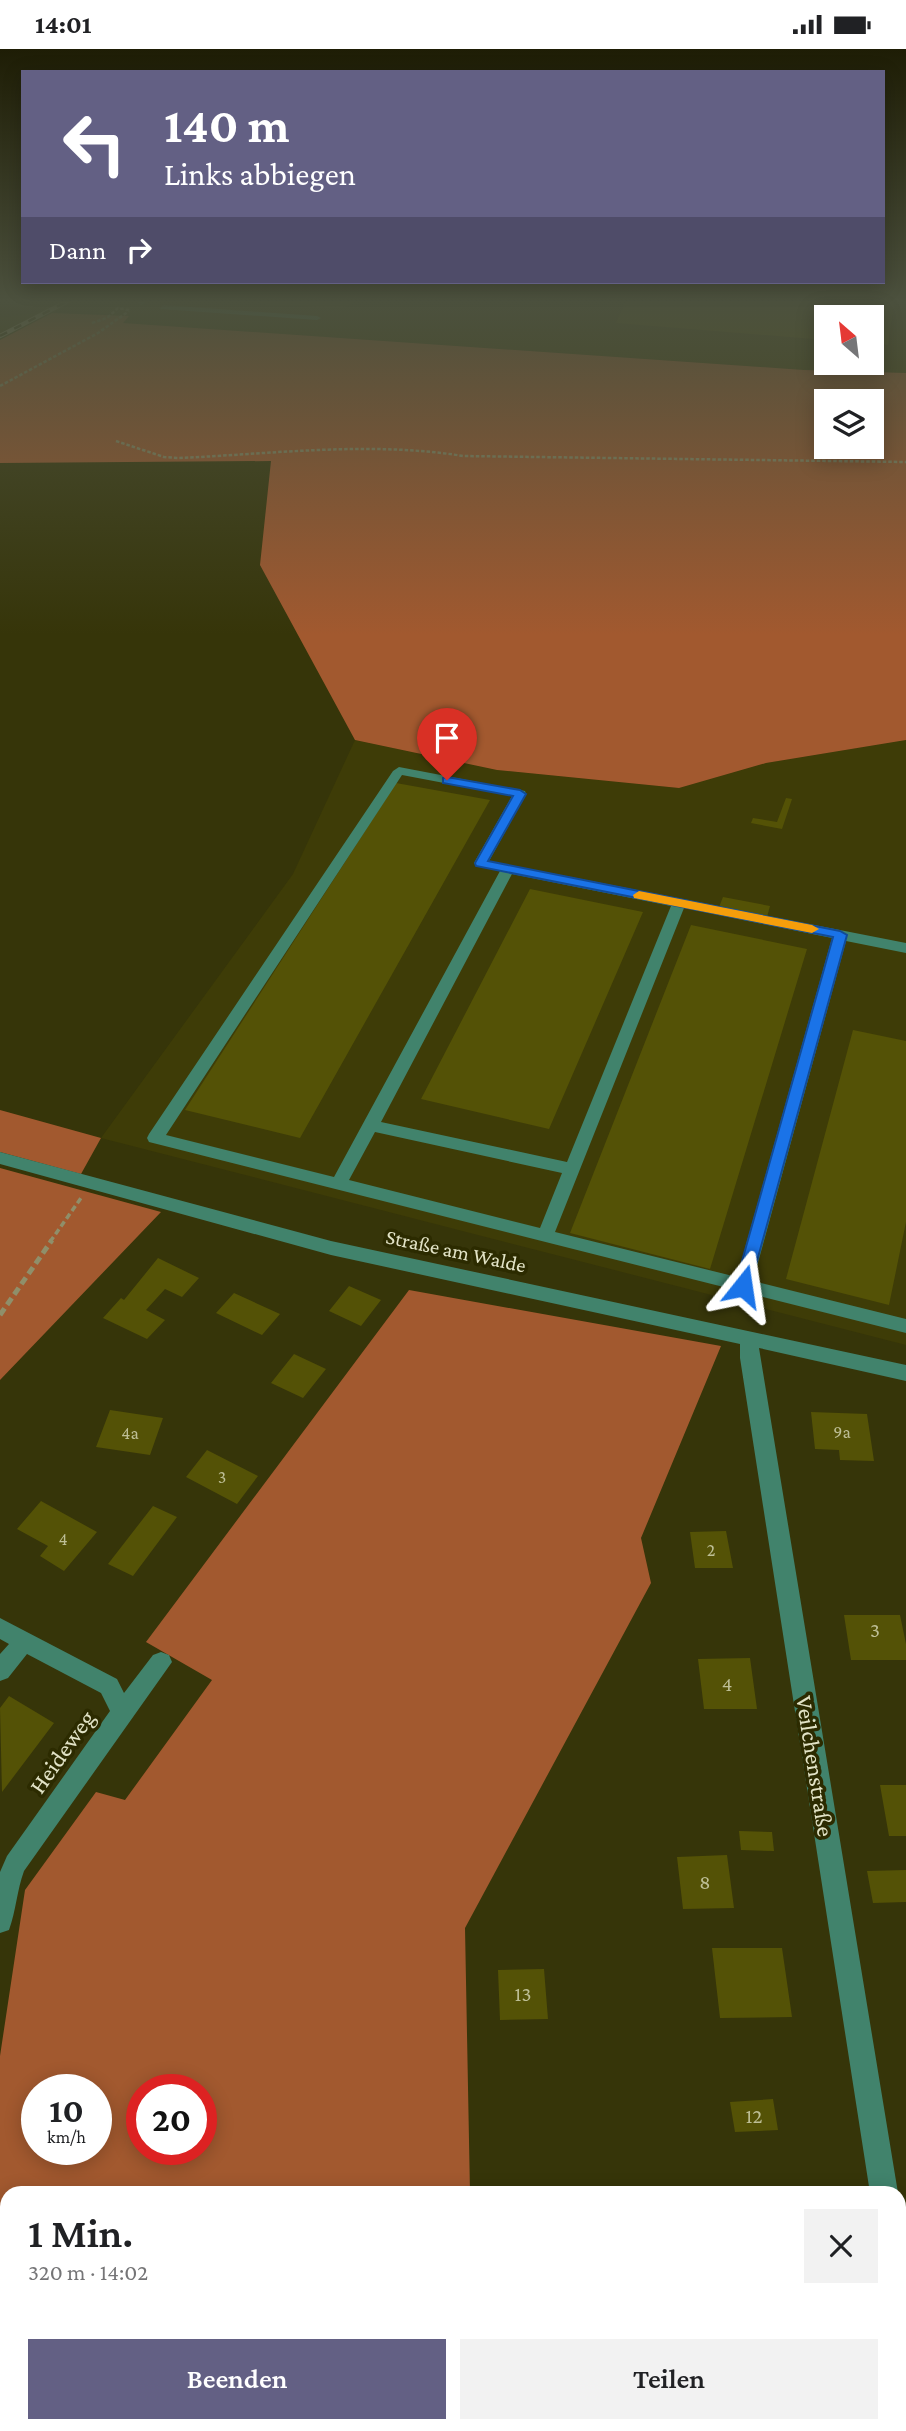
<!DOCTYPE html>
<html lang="de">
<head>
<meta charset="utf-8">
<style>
	:root { --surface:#fff; --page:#f2f2f2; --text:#202124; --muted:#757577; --accent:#636084 }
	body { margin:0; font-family:"Crimson Pro",serif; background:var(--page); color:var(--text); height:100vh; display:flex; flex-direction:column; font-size:26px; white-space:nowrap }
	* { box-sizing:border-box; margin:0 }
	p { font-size:23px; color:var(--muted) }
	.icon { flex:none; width:38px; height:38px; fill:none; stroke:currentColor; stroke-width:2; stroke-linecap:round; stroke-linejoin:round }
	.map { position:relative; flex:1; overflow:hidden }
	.details { position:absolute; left:0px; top:2137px; width:906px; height:247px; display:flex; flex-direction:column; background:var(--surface); border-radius:21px 21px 0 0; box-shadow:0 4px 18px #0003 }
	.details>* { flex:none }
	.top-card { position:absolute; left:21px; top:21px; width:864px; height:214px; border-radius:0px; box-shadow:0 4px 18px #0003; background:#636084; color:#fff; overflow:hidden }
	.needle { width:46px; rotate:332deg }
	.buttons { position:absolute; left:814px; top:256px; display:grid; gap:14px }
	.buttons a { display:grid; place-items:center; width:70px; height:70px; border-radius:0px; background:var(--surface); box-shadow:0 4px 18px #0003; font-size:35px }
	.speed { position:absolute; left:21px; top:2025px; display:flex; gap:14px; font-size:35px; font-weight:700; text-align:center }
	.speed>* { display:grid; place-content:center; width:91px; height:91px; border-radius:50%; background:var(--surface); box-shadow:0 4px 18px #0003; line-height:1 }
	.speed small { font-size:18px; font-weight:400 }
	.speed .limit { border:10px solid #d22; background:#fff; color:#111 }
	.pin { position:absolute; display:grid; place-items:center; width:60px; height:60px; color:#fff; margin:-72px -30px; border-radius:50% 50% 50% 0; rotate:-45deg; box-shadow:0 0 7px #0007 }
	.pin .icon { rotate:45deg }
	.me { position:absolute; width:77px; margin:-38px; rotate:15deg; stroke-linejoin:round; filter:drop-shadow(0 0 5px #0008) }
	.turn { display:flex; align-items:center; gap:24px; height:147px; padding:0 28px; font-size:32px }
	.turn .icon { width:91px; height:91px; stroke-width:2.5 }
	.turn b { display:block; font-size:49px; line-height:60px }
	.then { display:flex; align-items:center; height:66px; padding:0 28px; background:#0003; gap:14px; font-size:26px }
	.round { display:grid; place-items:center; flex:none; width:74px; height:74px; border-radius:0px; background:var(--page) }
	.overview { display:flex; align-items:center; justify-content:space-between; height:119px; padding:0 28px }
	h1 { font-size:42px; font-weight:600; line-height:52px }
	.primary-button { display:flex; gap:14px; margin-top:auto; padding:14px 28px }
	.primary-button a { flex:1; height:80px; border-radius:0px; background:var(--accent); color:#fff; font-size:28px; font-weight:600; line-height:80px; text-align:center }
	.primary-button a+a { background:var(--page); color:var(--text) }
	.status { display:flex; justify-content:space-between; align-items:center; height:49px; padding:0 35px; background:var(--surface); direction:ltr }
	.status svg { height:19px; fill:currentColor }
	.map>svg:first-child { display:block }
</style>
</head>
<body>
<div class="status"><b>14:01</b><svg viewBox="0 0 49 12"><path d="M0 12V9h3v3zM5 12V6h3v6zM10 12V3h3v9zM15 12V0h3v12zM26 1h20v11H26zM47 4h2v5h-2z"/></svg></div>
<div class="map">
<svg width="906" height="2382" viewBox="0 0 906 2382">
	<rect width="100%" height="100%" fill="#363509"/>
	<!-- built -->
	<path fill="#3e3c07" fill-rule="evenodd" d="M59,252H75L54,264L0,314V269L36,264Z
		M115,252H906V324L804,321L122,274L128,267L94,264ZM826,268H872V313H826Z
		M355,691L497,721L679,739L766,714L906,691V1296L101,1089L293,825Z"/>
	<!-- forest -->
	<path fill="#a2592f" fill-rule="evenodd" d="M52,264L129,267L123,274L804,321L906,324V691L766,714L679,739L497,721L355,691L260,516L271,412L0,414V291ZM826,352H872V397H826Z
		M0,1061L101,1089L81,1125L0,1103Z
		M0,1119L161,1163L0,1331Z
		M409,1241L721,1297L641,1489L651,1534L465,1879L470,2144H7V2160H0V2007L25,1841L96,1743L125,1751L212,1631L146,1593ZM96,2040V2100H37V2040ZM201,2040V2100H142V2040Z"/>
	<!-- building -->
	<path fill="#545206" d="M260,252H352L350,256L338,259L259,255Z
		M626,252H894L888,296L872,294V268H826V291L616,274Z
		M396,734L490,751L300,1089L185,1061Z
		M786,749L792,750L782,780L751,774L753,769L777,773Z
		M530,840L643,863L549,1080L421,1050Z
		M723,848L770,857L767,868L719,858Z
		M691,876L807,900L710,1220L570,1184Z
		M853,981L906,992V1173L889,1256L786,1230Z
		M158,1209L199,1229L182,1248L165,1240L146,1261L165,1271L147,1290L103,1269L121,1249L124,1251Z
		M349,1237L381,1251L361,1277L329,1262Z
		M234,1244L280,1265L262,1286L216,1264Z
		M294,1305L326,1320L303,1349L271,1334Z
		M110,1361L163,1369L150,1406L96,1398Z
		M811,1363L867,1365L874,1412L840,1411L839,1401L815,1400Z
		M207,1401L258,1427L237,1455L186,1428Z
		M41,1452L97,1483L64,1522L40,1507L48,1497L17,1480Z
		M153,1457L177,1468L133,1527L108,1515Z
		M726,1482L733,1519H695L690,1483Z
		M844,1566H900L906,1595V1611H851Z
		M750,1609L757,1660H704L698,1610Z
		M9,1647L54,1674L2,1743L0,1659Z
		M880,1736H906V1787H889Z
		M739,1782L772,1783L774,1802L741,1801Z
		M727,1806L734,1859L683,1860L677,1808Z
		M906,1821V1853L873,1854L867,1822Z
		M712,1899H782L792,1968L720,1969Z
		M544,1920L548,1970L500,1971L498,1921Z
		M773,2050L778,2081L735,2083L730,2053Z
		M2,2351H7V2376H31L30,2382H0Z
		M900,2354H906V2382H869L868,2376H900Z
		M32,2376H99V2382H31Z
		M159,2376H223V2381L159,2382Z
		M747,2376H793L794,2382H747Z"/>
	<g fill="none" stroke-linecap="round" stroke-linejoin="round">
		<!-- path-far2 -->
		<path stroke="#8f8f6a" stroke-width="2.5" stroke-dasharray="3.5 2" stroke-linecap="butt" d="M92,274L107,269L118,259L129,261
			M0,337L98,284L129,262
			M116,392L164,408L179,409C272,405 370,392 463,407L906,413"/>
		<!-- path-far1 -->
		<path stroke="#8f8f6a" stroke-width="3.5" stroke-dasharray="6 3.5" stroke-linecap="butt" d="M50,1193L81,1149"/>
		<!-- path -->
		<path stroke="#8f8f6a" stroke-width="5" stroke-dasharray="8 4.5" stroke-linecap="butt" d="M0,1266L52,1191"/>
		<!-- minor -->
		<path fill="#41836c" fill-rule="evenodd" d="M137,252H145V254L141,256Z
			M163,256L317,267L321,269L317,271L160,260Z
			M399,718L525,742L526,745L489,812L906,894V904L846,892L753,1232L906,1270V1284L149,1093L147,1089L149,1085L393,722ZM402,726L512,747L474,814L476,817L500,822L334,1128L166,1086ZM512,825L671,857L567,1113L381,1073ZM684,859L832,889L737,1228L555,1183ZM375,1083L562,1124L540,1179L349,1131Z
			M0,1103L331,1192L906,1316V1332L759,1299L898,2144H870L740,1309V1295L331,1206L0,1115Z
			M0,1569L117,1630L124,1644L153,1606L161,1603L169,1606L172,1613L24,1822C17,1841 16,1862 9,1881L0,1884V1823L7,1807L110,1662L101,1644L27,1605L8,1629L0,1632V1605L9,1595L0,1590Z
			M900,2176H906V2204H900Z
			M0,2190H7V2218H0Z
			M635,2376H665V2382H635Z"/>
		<!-- rail casing -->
		<g stroke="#a0a07d" stroke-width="4.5">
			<path id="rail" d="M0,287L68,252"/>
		</g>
		<!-- rail -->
		<use href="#rail" stroke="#2c2b00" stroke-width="2.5" stroke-dasharray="8" stroke-linecap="butt"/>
	</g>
	<!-- sky -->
	<linearGradient id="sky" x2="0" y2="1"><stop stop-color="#1e1d05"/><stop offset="0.43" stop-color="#4c513e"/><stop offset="1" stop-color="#4c513e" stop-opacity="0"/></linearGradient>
	<rect width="906" height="586" fill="url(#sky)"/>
	<!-- route -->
	<path fill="#1a73e8" stroke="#114b97" stroke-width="2" d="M447,728L520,741L526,745L488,812L840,882L847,886L749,1241L743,1243L735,1237L833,888L476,817L475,814L513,747L443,734V729Z"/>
	<!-- slow -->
	<path fill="#f59e0b" d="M639,842L812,876L819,880L812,884L634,849L633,846Z"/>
	<g text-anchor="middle" stroke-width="7" stroke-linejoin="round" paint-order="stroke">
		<!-- number labels -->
		<g font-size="18" fill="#bebf96">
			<text x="842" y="1389">9a</text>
			<text x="130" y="1390">4a</text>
			<text x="222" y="1434">3</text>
			<text x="63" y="1496">4</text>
			<text x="711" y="1507">2</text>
		</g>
		<!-- street labels -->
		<g font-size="21" fill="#e2e3c6" stroke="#2c2b00">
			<text transform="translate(456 1202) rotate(12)" y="7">Straße am Walde</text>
		</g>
		<!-- near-number labels -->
		<g font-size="21" fill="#bebf96">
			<text x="875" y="1588">3</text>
			<text x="727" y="1642">4</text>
			<text x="705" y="1840">8</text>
			<text x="523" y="1952">13</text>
			<text x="754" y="2074">12</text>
		</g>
		<!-- near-street labels -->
		<g font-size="24" fill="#e2e3c6" stroke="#2c2b00">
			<text transform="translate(62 1703) rotate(-55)" y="8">Heideweg</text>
			<text transform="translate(815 1717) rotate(81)" y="8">Veilchenstraße</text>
		</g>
	</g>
</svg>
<div class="buttons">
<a><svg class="needle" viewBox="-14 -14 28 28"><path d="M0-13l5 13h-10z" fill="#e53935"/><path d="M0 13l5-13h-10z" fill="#757577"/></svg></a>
<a><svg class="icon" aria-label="layers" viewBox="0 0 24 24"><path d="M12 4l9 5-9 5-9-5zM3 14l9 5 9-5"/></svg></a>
</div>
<div class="speed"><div>10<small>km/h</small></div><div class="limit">20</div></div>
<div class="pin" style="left:447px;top:731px;background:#d93025"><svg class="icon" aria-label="arrive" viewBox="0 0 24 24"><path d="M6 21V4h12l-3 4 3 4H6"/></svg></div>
<svg class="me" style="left:743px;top:1237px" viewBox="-20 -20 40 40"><path d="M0-17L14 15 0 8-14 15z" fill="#1a73e8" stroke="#fff" stroke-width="4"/></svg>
<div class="top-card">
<div class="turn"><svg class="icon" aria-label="left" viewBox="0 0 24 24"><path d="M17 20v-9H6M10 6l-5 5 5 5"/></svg><div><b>140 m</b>Links abbiegen</div></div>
<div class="then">Dann<svg class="icon" aria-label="right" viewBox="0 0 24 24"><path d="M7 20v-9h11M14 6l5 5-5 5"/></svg></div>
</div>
<section class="details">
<div class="overview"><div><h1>1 Min.</h1><p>320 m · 14:02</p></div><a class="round"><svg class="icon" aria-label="close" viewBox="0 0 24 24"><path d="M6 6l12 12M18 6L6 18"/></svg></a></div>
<div class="primary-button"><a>Beenden</a><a>Teilen</a></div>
</section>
</div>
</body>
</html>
